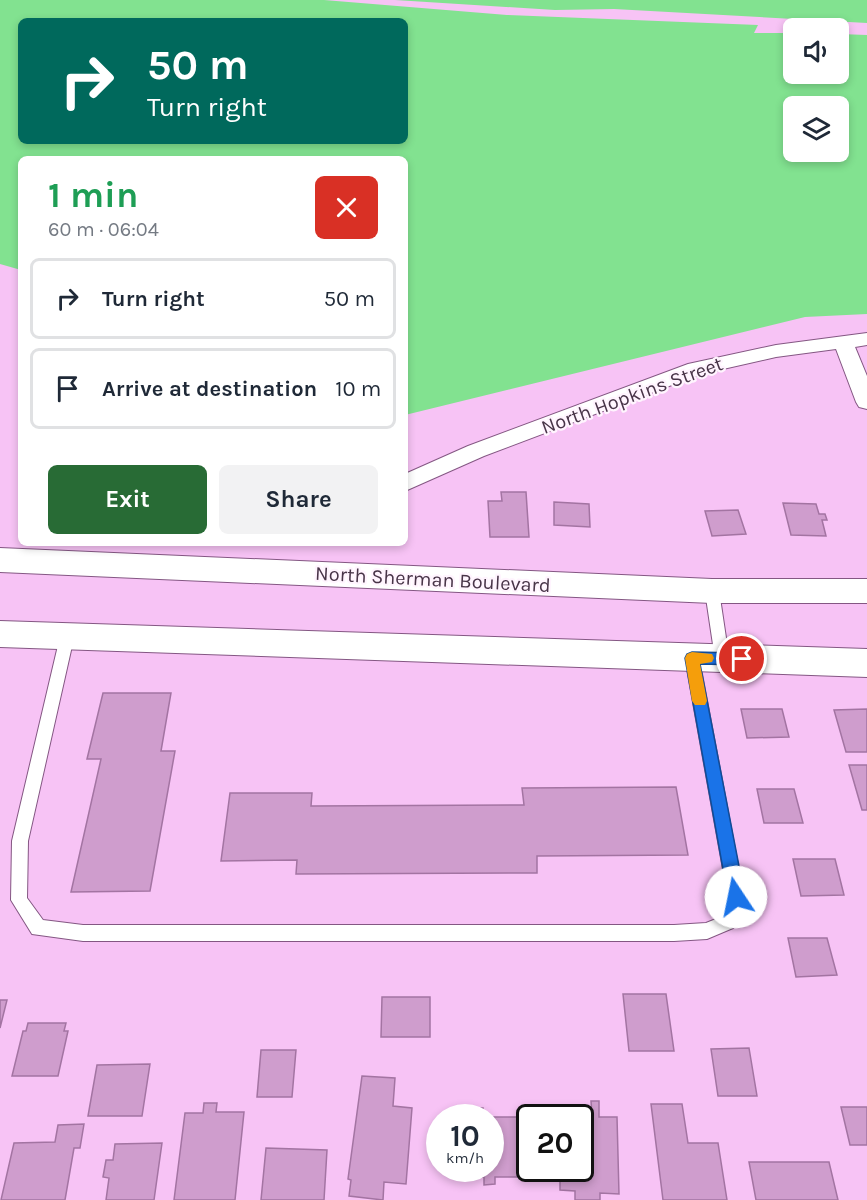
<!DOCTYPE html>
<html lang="en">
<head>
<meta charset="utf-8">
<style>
	:root { --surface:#fff; --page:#f2f2f3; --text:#1f2937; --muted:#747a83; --line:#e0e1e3; --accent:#286b35 }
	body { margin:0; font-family:Karla,sans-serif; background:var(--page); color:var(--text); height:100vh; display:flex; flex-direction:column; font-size:22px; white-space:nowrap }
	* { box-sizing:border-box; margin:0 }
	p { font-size:20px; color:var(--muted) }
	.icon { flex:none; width:33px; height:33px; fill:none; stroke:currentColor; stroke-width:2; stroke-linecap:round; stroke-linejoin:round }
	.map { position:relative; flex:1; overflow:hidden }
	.sheet { position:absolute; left:18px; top:156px; width:390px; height:390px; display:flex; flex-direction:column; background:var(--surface); border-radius:9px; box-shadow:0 3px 9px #0003 }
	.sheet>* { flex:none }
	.guide { position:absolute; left:18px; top:18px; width:390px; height:126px; border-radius:9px; box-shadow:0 3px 9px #0003; background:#00695c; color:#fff; overflow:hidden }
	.fabs { position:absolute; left:783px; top:18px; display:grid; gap:12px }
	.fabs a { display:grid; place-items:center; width:66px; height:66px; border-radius:9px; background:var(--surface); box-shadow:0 3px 9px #0003; font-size:30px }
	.speed { position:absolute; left:426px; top:1104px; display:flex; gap:12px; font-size:30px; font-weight:700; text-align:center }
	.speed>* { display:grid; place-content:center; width:78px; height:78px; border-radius:50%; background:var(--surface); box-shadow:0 3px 9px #0003; line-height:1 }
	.speed small { font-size:15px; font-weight:400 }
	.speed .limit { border:3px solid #111; border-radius:9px; background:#fff; color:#111 }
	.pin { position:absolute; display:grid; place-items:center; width:51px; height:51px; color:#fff; margin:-26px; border:3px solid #fff; border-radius:50%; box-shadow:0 2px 6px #0007 }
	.me { position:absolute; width:66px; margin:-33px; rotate:349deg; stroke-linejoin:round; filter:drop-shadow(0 0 4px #0008) }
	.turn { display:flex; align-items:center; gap:21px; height:126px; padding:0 30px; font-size:27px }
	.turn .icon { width:78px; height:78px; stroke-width:2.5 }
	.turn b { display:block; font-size:42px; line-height:51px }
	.round { display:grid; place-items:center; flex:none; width:63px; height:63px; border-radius:9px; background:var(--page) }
	.overview { display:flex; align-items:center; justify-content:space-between; height:102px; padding:0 30px }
	h1 { font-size:36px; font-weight:700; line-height:45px; color:#1e9e55 }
	.button { display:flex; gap:12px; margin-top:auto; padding:12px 30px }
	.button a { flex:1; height:69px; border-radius:9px; background:var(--accent); color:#fff; font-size:24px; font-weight:700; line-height:69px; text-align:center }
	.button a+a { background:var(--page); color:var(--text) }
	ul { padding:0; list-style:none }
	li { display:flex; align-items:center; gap:18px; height:81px; margin:0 12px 9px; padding:0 18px; border:3px solid var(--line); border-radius:9px }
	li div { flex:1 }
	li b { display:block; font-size:22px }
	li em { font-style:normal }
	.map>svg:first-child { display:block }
</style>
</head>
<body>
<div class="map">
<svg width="867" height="1200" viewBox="0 0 867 1200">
	<rect width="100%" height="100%" fill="#f7c3f5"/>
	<!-- green -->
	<path fill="#82e290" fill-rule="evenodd" d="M0,0H324L507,15L758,25L754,33H793L794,74H838L839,34L867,35V314L805,317L405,415V159H21V270L0,264ZM21,21H405V141H21ZM838,106V152H794V106Z
		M395,0H867V23L614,9L555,10Z"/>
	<!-- building -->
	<path fill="#cf9dcd" stroke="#a374a2" stroke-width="1.5" d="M501,492H526L529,537H490L488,501H502Z
		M554,502L589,504L590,527L554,525Z
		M783,503L816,504L819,514H825L827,520H822L826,536L791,535Z
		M738,510L746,534L712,536L705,511Z
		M103,693H171L161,751H175L150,891L71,892L101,759H87Z
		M741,709H782L789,737L747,738Z
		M867,709V752H846L834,710Z
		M849,765H867V810H862Z
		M676,787L688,855L537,856V873L296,874L297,860L221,861L230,793H312L311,806L524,805L522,788Z
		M757,789H794L803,823H764Z
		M793,859H835L844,895L801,896Z
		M788,938H827L837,975L796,977Z
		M623,994H666L674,1051H629Z
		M382,997H430V1037H381Z
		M0,1000H7L0,1028Z
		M28,1023H66L64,1031H68L58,1076H12L23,1031H26Z
		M749,1048L757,1096H718L711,1049Z
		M261,1050H296L292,1097H257Z
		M150,1064L142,1116H88L97,1065Z
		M362,1076L395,1078L393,1106L412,1108L406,1184L384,1182L383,1200L349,1196L351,1180L348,1179Z
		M591,1101H599V1117H617L619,1194L600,1193V1200H575V1191L560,1190V1168H580V1118H560V1105L575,1106V1115H592Z
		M204,1103H217L216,1112H244L235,1200H174L185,1113H203Z
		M651,1104H682L688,1143H718L727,1200H663Z
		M841,1107H867V1145H850Z
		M472,1108H483L482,1117H522L525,1177H495V1184L484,1185V1177L458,1178V1168H490V1118H457L472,1116Z
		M84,1124L80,1148H74L65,1200H1L14,1143L55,1142L58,1125Z
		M162,1143L154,1200H106L109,1178L103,1177L106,1160H113L115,1144Z
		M266,1148L327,1150L324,1200H261Z
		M749,1162H829L838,1200H756Z"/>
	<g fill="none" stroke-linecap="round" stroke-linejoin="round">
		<!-- service casing -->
		<g stroke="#845783" stroke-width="2">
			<path id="service" d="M712,586L719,591L729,658L727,662H717L715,658L705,591Z
				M67,632L72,633L74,637L28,841L27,898L43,920L83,925H674L706,923L721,917L728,897L685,658L687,654H697L699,658L744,897L733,928L707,939L674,941H83L32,934L11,900L12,841L60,637L62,633Z"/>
		</g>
		<!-- minor casing -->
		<g stroke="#845783" stroke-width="2">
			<path id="minor" d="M867,333V345L855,347L867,376V409L859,407L856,402L836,349L776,357L701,374L484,456L405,491V474L468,446L688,364L776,345Z"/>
		</g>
		<!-- secondary casing -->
		<g stroke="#845783" stroke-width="2">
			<path id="secondary" d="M0,548L712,579H867V603H712L0,572Z
				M0,621L867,649V677L0,647Z"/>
		</g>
		<!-- service -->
		<use href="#service" fill="#fff" fill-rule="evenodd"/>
		<!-- minor -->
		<use href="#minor" fill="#fff" fill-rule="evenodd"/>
		<!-- secondary -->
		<use href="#secondary" fill="#fff" fill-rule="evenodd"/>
	</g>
	<!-- route -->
	<path fill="#1a73e8" stroke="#114b97" stroke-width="1.5" d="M692,652L742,653L747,655L749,659L747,663L742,665L700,664L745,897L742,902L736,905L730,902L728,897L685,658L687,654Z"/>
	<!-- slow -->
	<path fill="#f59e0b" d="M692,652L712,654L714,658L712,662L700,664L707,701L705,705H695L692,701L685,658L687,654Z"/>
	<g text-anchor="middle" stroke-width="4.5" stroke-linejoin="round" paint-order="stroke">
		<!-- street labels -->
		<g font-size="20" fill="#483448" stroke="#fff4fe">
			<text transform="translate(632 395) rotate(-20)" y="7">North Hopkins Street</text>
			<text transform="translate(433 579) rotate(3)" y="7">North Sherman Boulevard</text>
		</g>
	</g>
</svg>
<div class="fabs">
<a><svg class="icon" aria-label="sound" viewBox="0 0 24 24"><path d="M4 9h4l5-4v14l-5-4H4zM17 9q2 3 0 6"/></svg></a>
<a><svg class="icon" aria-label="layers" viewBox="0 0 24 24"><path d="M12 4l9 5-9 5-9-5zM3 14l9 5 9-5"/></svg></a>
</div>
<div class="speed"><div>10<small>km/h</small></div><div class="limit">20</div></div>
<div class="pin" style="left:742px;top:659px;background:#d93025"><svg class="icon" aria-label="arrive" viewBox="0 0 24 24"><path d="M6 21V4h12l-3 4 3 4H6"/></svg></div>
<svg class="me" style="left:736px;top:897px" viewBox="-20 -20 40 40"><circle r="19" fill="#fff"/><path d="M0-13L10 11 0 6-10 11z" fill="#1a73e8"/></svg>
<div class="guide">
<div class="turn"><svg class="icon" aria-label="right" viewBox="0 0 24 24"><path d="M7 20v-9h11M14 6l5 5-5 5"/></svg><div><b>50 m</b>Turn right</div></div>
</div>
<section class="sheet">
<div class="overview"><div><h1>1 min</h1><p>60 m · 06:04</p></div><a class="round" style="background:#d93025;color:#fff"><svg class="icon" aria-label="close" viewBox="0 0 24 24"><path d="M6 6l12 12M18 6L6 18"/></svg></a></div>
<ul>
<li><svg class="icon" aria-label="right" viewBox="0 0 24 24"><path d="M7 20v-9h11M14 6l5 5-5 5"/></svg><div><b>Turn right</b></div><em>50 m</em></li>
<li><svg class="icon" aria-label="arrive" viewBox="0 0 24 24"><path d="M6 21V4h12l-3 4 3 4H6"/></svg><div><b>Arrive at destination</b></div><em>10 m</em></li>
</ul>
<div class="button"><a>Exit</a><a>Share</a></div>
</section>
</div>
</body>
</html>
